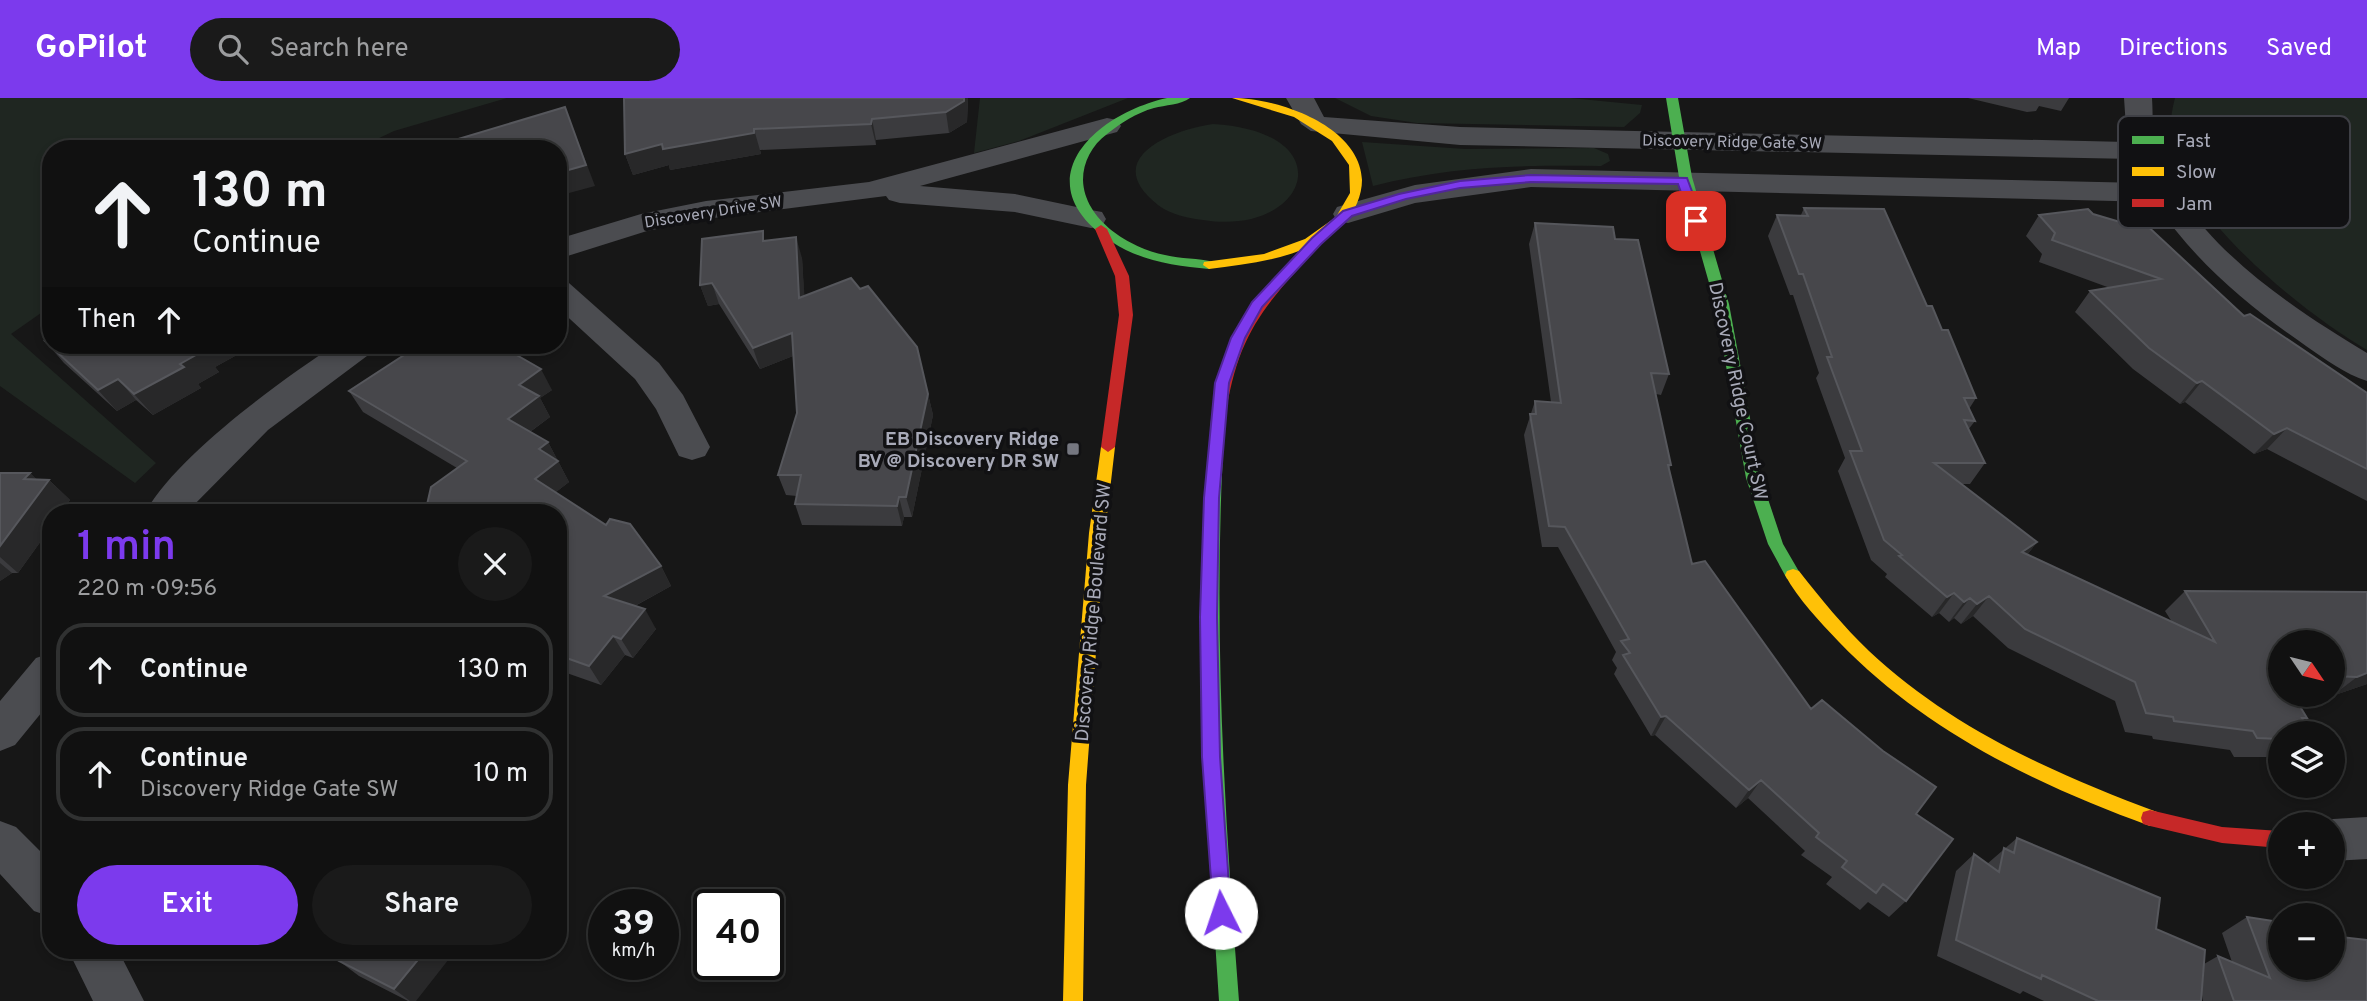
<!DOCTYPE html>
<html lang="en">
<head>
<meta charset="utf-8">
<style>
	:root { --surface:#111; --page:#1a1a1a; --text:#f1f3f6; --muted:#9c9d9f; --line:#303131; --accent:#7c3aed }
	body { margin:0; font-family:Overpass,sans-serif; background:var(--page); color:var(--text); height:100vh; display:flex; flex-direction:column; font-size:26px; white-space:nowrap }
	* { box-sizing:border-box; margin:0 }
	p { font-size:23px; color:var(--muted) }
	.icon { flex:none; width:38px; height:38px; fill:none; stroke:currentColor; stroke-width:2; stroke-linecap:round; stroke-linejoin:round }
	.map { position:relative; flex:1; overflow:hidden }
	.sheet { position:absolute; left:42px; top:406px; width:525px; height:455px; display:flex; flex-direction:column; background:var(--surface); border-radius:28px; box-shadow:0 4px 10px #0003,0 0 0 2px var(--line) }
	.sheet>* { flex:none }
	.banner { position:absolute; left:42px; top:42px; width:525px; height:214px; border-radius:28px; box-shadow:0 4px 10px #0003,0 0 0 2px var(--line); background:#111; color:var(--text); overflow:hidden }
	.needle { width:46px; rotate:125deg }
	.controls { position:absolute; left:2268px; top:532px; display:grid; gap:14px }
	.controls a { display:grid; place-items:center; width:77px; height:77px; border-radius:50%; background:var(--surface); box-shadow:0 4px 10px #0003,0 0 0 2px var(--line); font-size:35px }
	.speed { position:absolute; left:588px; top:791px; display:flex; gap:14px; font-size:35px; font-weight:700; text-align:center }
	.speed>* { display:grid; place-content:center; width:91px; height:91px; border-radius:50%; background:var(--surface); box-shadow:0 4px 10px #0003,0 0 0 2px var(--line); line-height:1 }
	.speed small { font-size:18px; font-weight:400 }
	.speed .limit { border:4px solid #111; border-radius:10px; background:#fff; color:#111 }
	.pin { position:absolute; display:grid; place-items:center; width:60px; height:60px; color:#fff; margin:-30px; border-radius:14px; box-shadow:0 4px 10px #0006 }
	.me { position:absolute; width:77px; margin:-38px; rotate:356deg; stroke-linejoin:round; filter:drop-shadow(0 0 5px #0008) }
	.turn { display:flex; align-items:center; gap:24px; height:147px; padding:0 35px; font-size:32px }
	.turn .icon { width:91px; height:91px; stroke-width:2.5 }
	.turn b { display:block; font-size:49px; line-height:60px }
	.then { display:flex; align-items:center; height:66px; padding:0 35px; background:#0003; gap:14px; font-size:26px }
	.round { display:grid; place-items:center; flex:none; width:74px; height:74px; border-radius:37px; background:var(--page) }
	.headline { display:flex; align-items:center; justify-content:space-between; height:119px; padding:0 35px }
	h1 { font-size:42px; font-weight:600; line-height:52px; color:var(--accent) }
	.button { display:flex; gap:14px; margin-top:auto; padding:14px 35px }
	.button a { flex:1; height:80px; border-radius:42px; background:var(--accent); color:#fff; font-size:28px; font-weight:600; line-height:80px; text-align:center }
	.button a+a { background:var(--page); color:var(--text) }
	ul { padding:0; list-style:none }
	li { display:flex; align-items:center; gap:21px; height:94px; margin:0 14px 10px; padding:0 21px; border:4px solid var(--line); border-radius:28px }
	li div { flex:1 }
	li b { display:block; font-size:26px }
	li em { font-style:normal }
	header { display:flex; align-items:center; gap:42px; box-sizing:border-box; height:98px; padding:0 35px; background:var(--accent); color:#fff }
	header strong { font-size:33px }
	nav { display:flex; gap:38px; margin-inline-start:auto; font-size:24px }
	.search { width:490px; height:63px; background:var(--page); display:flex; align-items:center; gap:18px; box-sizing:border-box; padding:0 24px; border-radius:38px; color:var(--muted); font-size:26px }
	.map>svg:first-child { display:block }
</style>
</head>
<body>
<header>
<strong>GoPilot</strong>
<div class="search"><svg class="icon" aria-label="search" viewBox="0 0 24 24"><circle cx="10" cy="10" r="6"/><path d="M15 15l6 6"/></svg>Search here</div>
<nav><a>Map</a><a>Directions</a><a>Saved</a></nav>
</header>
<div class="map">
<svg width="2367" height="903" viewBox="0 0 2367 903">
	<rect width="100%" height="100%" fill="#171717"/>
	<!-- green -->
	<path fill="#1f2621" d="M0,0H507L394,33L356,51H51V208L11,236L156,365L135,385L0,288Z
		M980,0H1128L1019,43L974,55Z
		M1335,0H1570L1642,7L1640,15L1624,29L1417,25L1371,18Z
		M2175,0H2367V252C2304,215 2198,129 2174,58C2168,38 2170,19 2175,0Z
		M1213,26C1346,34 1308,139 1203,122C1188,120 1171,117 1158,107C1099,61 1171,32 1213,26Z
		M1362,44L1465,51L1594,50L1608,56L1610,63L1601,68C1521,67 1451,68 1373,88Z"/>
	<g fill="none" stroke-linecap="round" stroke-linejoin="round">
		<!-- street -->
		<path fill="#4b4c50" fill-rule="evenodd" d="M1286,0H1314L1324,19L1460,29L2127,44L2124,0H2152C2153,14 2152,30 2155,43C2179,136 2290,209 2367,255V283C2345,276 2325,261 2306,248C2248,208 2194,163 2155,104L1531,89L1415,105L1348,125L1337,123L1333,116L1337,109L1415,87L1531,71L2143,85L2134,61L1460,47L1311,33L1301,26Z
			M1107,20L1117,22L1121,28L1117,34L920,88L1015,96L1091,112L1102,114L1106,121L1102,128L1091,130L1015,114L900,105L889,102L886,98L706,121L647,133L558,161V141L641,116L706,103L869,84Z
			M558,182L569,185L659,265L683,297L710,349L705,358L692,362L679,358L656,311L635,281L558,210Z
			M335,247H376L371,255L268,332L186,415H145C176,358 280,283 335,247Z
			M51,555V603L15,647L0,653V603L36,560Z
			M2367,719V761L2333,763V726H2320L2333,721Z
			M0,723L16,729L51,764V819L34,813L0,776Z
			M68,852H118L144,903H93Z"/>
		<!-- fast -->
		<path fill="#4caf50" fill-rule="evenodd" d="M1167,0H1190C1181,7 1165,7 1154,10C1136,15 1121,25 1107,36C1092,47 1083,64 1083,82C1084,122 1130,150 1165,157C1181,161 1198,160 1214,164L1215,167L1209,171C1175,168 1141,163 1112,144C1023,86 1091,17 1167,0Z
			M1666,0H1678L1692,79L1729,206L1761,380L1783,446L1801,477L1799,481H1787L1768,446L1746,380L1715,206L1679,79Z
			M1218,317L1225,322C1212,516 1224,709 1239,903H1219C1206,709 1196,516 1211,322Z"/>
		<!-- slow -->
		<path fill="#ffc107" fill-rule="evenodd" d="M1232,0C1278,0 1360,28 1362,82C1362,97 1355,114 1344,125C1308,160 1256,165 1209,171L1203,167L1204,164L1264,156L1305,141L1336,119L1350,95L1349,67L1332,43L1294,19Z
			M1108,344L1115,349L1105,435L1086,687L1083,903H1063L1068,687L1089,435L1101,349Z
			M1793,471L1799,473C1821,501 1843,528 1869,553C1951,630 2053,675 2157,714L2159,720L2157,726L2150,728C2035,686 1925,633 1839,544C1820,524 1798,501 1785,477L1787,473Z"/>
		<!-- jam -->
		<path fill="#c62828" fill-rule="evenodd" d="M1101,127L1107,131L1129,178L1133,217L1115,349L1108,354L1101,349L1119,217L1115,178L1095,131Z
			M1317,139L1321,140V146C1264,208 1237,235 1225,322L1223,326H1213L1211,322C1224,233 1253,203 1313,140Z
			M2150,712L2222,729L2280,733V750L2222,745L2150,728L2143,726L2141,720L2143,714Z"/>
	</g>
	<!-- wall -->
	<path fill="#3b3b3e" fill-rule="evenodd" d="M624,0H968L967,24L949,35L876,42V47L760,52L761,56L670,72L669,67L633,77L625,56Z
		M1968,0H2069L2061,13L2039,8L2036,13L2027,14Z
		M1804,110L1927,208L1942,232L1976,300L1969,311L1975,323L1968,332L1985,365L1970,386H1961L2037,444L2027,457L2172,524L2165,513L2185,493L2367,494V586L2332,598L2293,597L2307,620L2280,635V659H2234L2230,652L2153,641L2152,638L2125,634L2115,603L2008,550L1973,518L1961,526L1954,520L1949,524L1939,515L1932,519L1885,479L1887,476L1871,462L1838,373L1845,360L1816,280L1819,275L1793,197H1790L1768,138L1777,117H1801ZM2280,544H2333V597H2280Z
		M2093,116L2244,218L2367,295V403L2267,351L2254,356L2185,304L2180,306L2133,271L2075,214L2090,193L2110,190L2039,164L2042,156L2026,138L2039,117Z
		M1535,125L1615,141L1669,276L1661,297L1656,296L1671,367L1669,371L1692,466L1811,611L1916,716L1906,803L1889,819L1868,804L1860,812L1826,786L1832,779L1801,757L1805,753L1748,700L1736,710L1655,637L1651,638L1614,576L1617,570L1612,562L1616,554L1558,449H1542L1524,337L1535,303L1551,304L1529,146Z
		M766,143L802,160L804,198L928,296L933,317L912,419H904L902,428L802,427L795,406L797,398L786,397L778,377L797,315L793,258L760,271L719,206L708,208L700,187Z
		M45,243L51,247H255L215,269L219,274L198,286L201,290L153,317L136,302L117,313L64,265Z
		M420,253L552,292L540,300L550,319L530,334L548,344L569,384L556,394L661,468L671,488L635,508L656,531L633,560L625,557L601,587L558,572V415H429L426,411L457,370L363,314L349,293Z
		M0,375H30L36,381L49,382L70,402L61,415H51V429L18,475H12L0,483Z
		M2017,740L2156,831L2204,866L2218,858L2232,864L2222,835L2247,819L2367,903H2203L2202,897L2201,903H2044L2023,893L2020,896L1937,858L1956,773L1974,756L1987,766Z
		M348,852L416,903H408L359,878L339,863Z"/>
	<!-- shaded-wall -->
	<path fill="#282829" d="M964,0H968L967,24L949,35L946,14Z
		M565,9L595,88L558,98V75Z
		M872,21L876,42V47L871,26Z
		M754,31L761,56L670,72L669,67L633,77L625,56L662,46Z
		M796,139L802,160L806,221L799,200Z
		M712,185L719,206L708,208L700,187Z
		M792,235L798,256L760,271L753,250Z
		M201,247H255L215,269L219,274L198,286L201,290L153,317L134,296L180,266L197,249Z
		M541,271L552,292L540,300L550,319L520,341L508,321L519,287Z
		M118,281L136,302L117,313L98,292Z
		M2202,283L2185,304L2180,306L2197,285Z
		M928,296L933,317L912,419L906,399Z
		M2287,330L2267,351L2254,356L2274,336Z
		M548,344L569,384L547,401L535,381L539,351Z
		M30,375L44,389L49,382L70,402L61,415H51V429L18,475L0,459V448L24,381Z
		M899,399L904,419L902,428L897,408Z
		M2037,444L2021,465L2022,454Z
		M0,465L12,475L0,483Z
		M661,468L671,488L616,518L604,498Z
		M1954,495L1939,515L1932,519L1947,499Z
		M1989,498L1973,518L1961,526L1977,506Z
		M1970,500L1954,520L1949,524L1964,504Z
		M645,511L656,531L633,560L621,541Z
		M613,538L625,557L601,587L589,568Z
		M2367,575V586L2332,598L2357,579Z
		M1666,618L1655,637L1651,638L1661,619Z
		M1761,682L1748,700L1736,710L1749,692Z
		M426,852H456L416,903H410L394,891Z"/>
	<!-- building -->
	<path fill="#47474b" stroke="#56575c" stroke-width="2" d="M624,0H964V3L946,14L872,21L871,26L754,31V35L663,51L662,46L625,56Z
		M565,9L586,67L558,75V51H429L435,48Z
		M1804,110L1884,111L1927,208H1932L1942,232H1948L1976,300H1964L1975,323L1964,322L1985,365H1934L2037,444L2022,454L2215,544L2185,493L2367,494V575L2357,579L2333,578V544H2280V597H2293L2307,620H2302L2311,635H2280V641L2257,640L2253,633L2174,623L2173,619L2146,615L2135,584L2025,531L1989,498L1977,506L1970,500L1964,504L1954,495L1947,499L1899,458L1902,457L1884,442L1850,353H1862L1827,259H1832L1803,176H1799L1777,117L1808,118Z
		M2088,111L2093,116L2120,124L2141,122L2244,218L2250,216L2367,295V371L2287,330L2274,336L2202,283L2197,285L2149,250L2090,193L2161,181L2052,142L2055,135L2039,117Z
		M1535,125L1613,129L1615,141L1638,142L1669,276L1651,275L1671,367H1668L1692,466L1705,463L1811,611L1822,602L1883,653L1936,689L1916,716L1953,741L1906,803L1883,786L1876,795L1842,769L1847,763L1816,739L1819,735L1761,682L1749,692L1666,618L1661,619L1623,557L1630,555L1621,543L1629,541L1565,429L1549,428L1530,316H1536L1535,303L1561,305Z
		M763,133V143L796,139L799,200L851,180L860,191L868,188L917,249L928,296L906,399H899L897,408L795,406L801,377H778L797,315L792,235L753,250L712,185L700,187L702,141Z
		M51,241V247H201L197,249L203,253L180,266L184,269L134,296L118,281L98,292L45,243Z
		M430,247H499L541,271L519,287L539,298L508,321L548,344L539,351L558,363L535,381L606,427L610,421L630,426L661,468L604,498L645,511L621,541L613,538L589,568L558,557V415H432L426,411L431,389L467,363L349,293L415,250L420,253Z
		M0,375H30L24,381L49,382L0,448Z
		M2017,740L2160,800L2156,831L2205,852L2201,903H2098L2042,877L2041,881L1956,842L1974,756L1999,774L2004,750L2014,755Z
		M2247,819L2280,824V870H2333V838L2367,842V903H2234L2218,858L2270,880Z
		M348,852H426L394,891L339,863Z"/>
	<!-- route -->
	<path fill="#7c3aed" stroke="#51269a" stroke-width="2" d="M1531,77L1687,80L1703,123L1692,126L1678,86L1531,84L1460,90L1406,101L1352,118L1321,146L1262,209L1245,240L1229,285L1219,400L1217,519L1220,659L1231,815L1228,822L1221,824L1214,822L1202,659L1200,519L1204,400L1215,285L1231,240L1252,204L1312,140L1343,113L1399,96L1460,83Z"/>
	<!-- markers -->
	<rect fill="#757780" stroke="#111113" stroke-width="2.5" x="1066" y="344" width="14" height="14" rx="3.5"/>
	<g text-anchor="middle" stroke-width="7" stroke-linejoin="round" paint-order="stroke">
		<!-- far-street labels -->
		<g font-size="16" fill="#a8aab8" stroke="#111113">
			<text transform="translate(1732 43) rotate(1)" y="6">Discovery Ridge Gate SW</text>
			<text transform="translate(713 113) rotate(-9)" y="6">Discovery Drive SW</text>
		</g>
		<!-- street labels -->
		<g font-size="19" fill="#a8aab8" stroke="#111113">
			<text transform="translate(1739 293) rotate(78)" y="7">Discovery Ridge Court SW</text>
			<text transform="translate(1092 514) rotate(-85)" y="7">Discovery Ridge Boulevard SW</text>
		</g>
		<!-- poi labels -->
		<g font-size="19" font-weight="bold" fill="#a8aab8" stroke="#111113" text-anchor="end">
			<text x="1059" y="347">EB Discovery Ridge<tspan x="1059" dy="22">BV @ Discovery DR SW</tspan></text>
		</g>
	</g>
	<!-- legend -->
	<rect x="2118" y="18" width="232" height="112" rx="10" fill="#111113" stroke="#3e3f45" stroke-width="2"/>
	<rect x="2132" y="38" width="32" height="8" fill="#4caf50"/>
	<rect x="2132" y="69" width="32" height="9" fill="#ffc107"/>
	<rect x="2132" y="101" width="32" height="8" fill="#c62828"/>
	<g font-size="19" fill="#a8aab8">
		<text x="2176" y="49">Fast</text>
		<text x="2176" y="80">Slow</text>
		<text x="2176" y="112">Jam</text>
	</g>
</svg>
<div class="controls">
<a><svg class="needle" viewBox="-14 -14 28 28"><path d="M0-13l5 13h-10z" fill="#e53935"/><path d="M0 13l5-13h-10z" fill="#9c9d9f"/></svg></a>
<a><svg class="icon" aria-label="layers" viewBox="0 0 24 24"><path d="M12 4l9 5-9 5-9-5zM3 14l9 5 9-5"/></svg></a>
<a>+</a>
<a>−</a>
</div>
<div class="speed"><div>39<small>km/h</small></div><div class="limit">40</div></div>
<div class="pin" style="left:1696px;top:123px;background:#d93025"><svg class="icon" aria-label="arrive" viewBox="0 0 24 24"><path d="M6 21V4h12l-3 4 3 4H6"/></svg></div>
<svg class="me" style="left:1221px;top:815px" viewBox="-20 -20 40 40"><circle r="19" fill="#fff"/><path d="M0-13L10 11 0 6-10 11z" fill="#7c3aed"/></svg>
<div class="banner">
<div class="turn"><svg class="icon" aria-label="ahead" viewBox="0 0 24 24"><path d="M12 20V5M6 11l6-6 6 6"/></svg><div><b>130 m</b>Continue</div></div>
<div class="then">Then<svg class="icon" aria-label="ahead" viewBox="0 0 24 24"><path d="M12 20V5M6 11l6-6 6 6"/></svg></div>
</div>
<section class="sheet">
<div class="headline"><div><h1>1 min</h1><p>220 m · 09:56</p></div><a class="round"><svg class="icon" aria-label="close" viewBox="0 0 24 24"><path d="M6 6l12 12M18 6L6 18"/></svg></a></div>
<ul>
<li><svg class="icon" aria-label="ahead" viewBox="0 0 24 24"><path d="M12 20V5M6 11l6-6 6 6"/></svg><div><b>Continue</b></div><em>130 m</em></li>
<li><svg class="icon" aria-label="ahead" viewBox="0 0 24 24"><path d="M12 20V5M6 11l6-6 6 6"/></svg><div><b>Continue</b><p>Discovery Ridge Gate SW</p></div><em>10 m</em></li>
</ul>
<div class="button"><a>Exit</a><a>Share</a></div>
</section>
</div>
</body>
</html>
